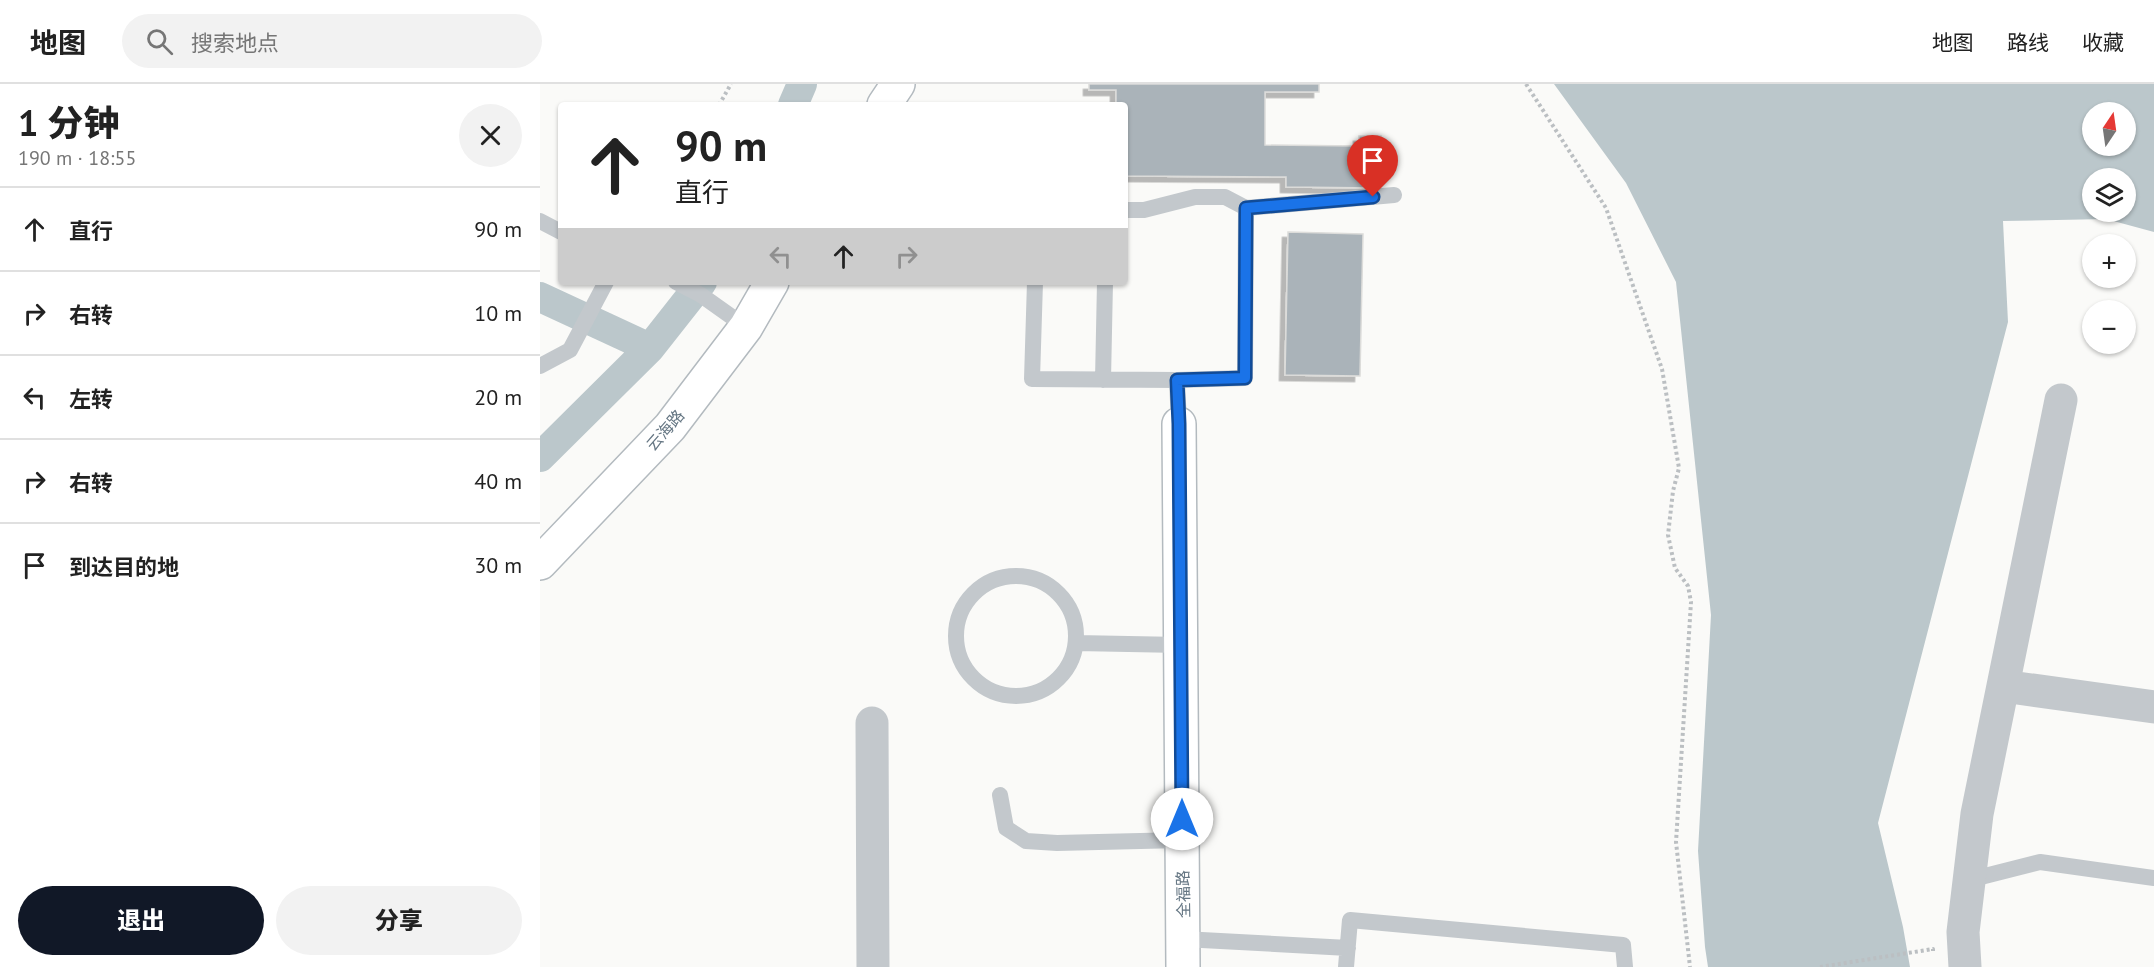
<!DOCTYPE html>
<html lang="zh">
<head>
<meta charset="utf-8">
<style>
	:root { --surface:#fff; --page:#f2f2f2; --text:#222; --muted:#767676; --line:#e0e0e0; --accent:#111827 }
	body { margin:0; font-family:"PT Sans","Noto Sans SC",sans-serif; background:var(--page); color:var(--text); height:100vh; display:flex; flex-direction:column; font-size:22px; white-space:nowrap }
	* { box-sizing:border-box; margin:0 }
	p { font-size:20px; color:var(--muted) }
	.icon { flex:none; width:33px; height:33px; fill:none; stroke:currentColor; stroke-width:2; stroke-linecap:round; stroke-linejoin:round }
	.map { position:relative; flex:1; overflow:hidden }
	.panel { display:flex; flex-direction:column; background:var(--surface); width:540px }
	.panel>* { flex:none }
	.banner { position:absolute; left:18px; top:18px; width:570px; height:183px; border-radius:6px; box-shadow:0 2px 4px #0004; background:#fff; color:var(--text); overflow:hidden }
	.needle { width:39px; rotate:13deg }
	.buttons { position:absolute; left:1542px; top:18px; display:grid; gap:12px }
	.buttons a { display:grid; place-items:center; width:54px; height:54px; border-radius:50%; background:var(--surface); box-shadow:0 2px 4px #0004; font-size:30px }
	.pin { position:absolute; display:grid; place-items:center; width:51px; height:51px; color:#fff; margin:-62px -26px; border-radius:50% 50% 50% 0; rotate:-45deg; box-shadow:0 0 6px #0007 }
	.pin .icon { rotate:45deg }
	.me { position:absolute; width:66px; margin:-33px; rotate:0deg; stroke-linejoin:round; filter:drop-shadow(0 0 4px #0008) }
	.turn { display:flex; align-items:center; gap:21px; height:126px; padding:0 18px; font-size:27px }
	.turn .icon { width:78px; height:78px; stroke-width:2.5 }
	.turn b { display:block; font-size:42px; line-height:51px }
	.lanes { display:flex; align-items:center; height:57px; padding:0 18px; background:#0003; justify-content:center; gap:30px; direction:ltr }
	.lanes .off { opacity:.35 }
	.round { display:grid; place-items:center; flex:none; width:63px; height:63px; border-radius:32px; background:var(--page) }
	.headline { display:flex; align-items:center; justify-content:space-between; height:102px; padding:0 18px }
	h1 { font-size:36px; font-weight:800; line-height:45px }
	.cta { display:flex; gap:12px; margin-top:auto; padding:12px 18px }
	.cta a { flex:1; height:69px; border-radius:36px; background:var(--accent); color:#fff; font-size:24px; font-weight:800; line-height:69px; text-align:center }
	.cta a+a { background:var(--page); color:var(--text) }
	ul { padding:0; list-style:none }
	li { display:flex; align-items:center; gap:18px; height:84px; padding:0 18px; border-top:2px solid var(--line) }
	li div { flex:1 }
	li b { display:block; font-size:22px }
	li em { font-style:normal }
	header { display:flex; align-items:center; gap:36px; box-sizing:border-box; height:84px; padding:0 30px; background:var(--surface); border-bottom:2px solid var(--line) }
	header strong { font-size:28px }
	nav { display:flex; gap:33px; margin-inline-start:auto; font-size:21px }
	.search { width:420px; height:54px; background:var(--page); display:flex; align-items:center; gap:15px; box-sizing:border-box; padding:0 21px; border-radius:33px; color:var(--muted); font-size:22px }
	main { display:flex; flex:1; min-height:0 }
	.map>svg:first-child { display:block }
</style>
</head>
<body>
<header>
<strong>地图</strong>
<div class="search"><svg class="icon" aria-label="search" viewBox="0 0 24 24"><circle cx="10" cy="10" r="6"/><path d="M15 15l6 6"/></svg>搜索地点</div>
<nav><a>地图</a><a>路线</a><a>收藏</a></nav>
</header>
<main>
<section class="panel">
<div class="headline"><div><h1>1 分钟</h1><p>190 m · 18:55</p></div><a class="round"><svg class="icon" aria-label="close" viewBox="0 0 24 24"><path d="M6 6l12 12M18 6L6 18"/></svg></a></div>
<ul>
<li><svg class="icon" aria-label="ahead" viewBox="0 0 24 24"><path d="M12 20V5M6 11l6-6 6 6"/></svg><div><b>直行</b></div><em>90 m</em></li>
<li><svg class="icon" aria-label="right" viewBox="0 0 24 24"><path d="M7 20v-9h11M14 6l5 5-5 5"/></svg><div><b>右转</b></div><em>10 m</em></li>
<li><svg class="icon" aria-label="left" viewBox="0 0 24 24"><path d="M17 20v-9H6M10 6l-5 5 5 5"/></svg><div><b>左转</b></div><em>20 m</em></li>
<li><svg class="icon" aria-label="right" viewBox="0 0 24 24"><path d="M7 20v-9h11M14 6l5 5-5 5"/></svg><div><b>右转</b></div><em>40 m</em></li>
<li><svg class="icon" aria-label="arrive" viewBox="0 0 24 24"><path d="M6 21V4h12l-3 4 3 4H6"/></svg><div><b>到达目的地</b></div><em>30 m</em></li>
</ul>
<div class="cta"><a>退出</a><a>分享</a></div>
</section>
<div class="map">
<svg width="1614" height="883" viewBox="0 0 1614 883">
	<defs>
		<filter id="shadow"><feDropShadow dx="-5.5" dy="5.5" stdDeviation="0" flood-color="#0004"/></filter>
	</defs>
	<rect width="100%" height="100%" fill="#fafaf8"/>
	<!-- water -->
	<path fill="#bbc7cb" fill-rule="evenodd" d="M1014,0H1614V148L1566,135L1463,137L1468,238L1338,739L1363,843L1370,883H1168L1165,863L1158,767L1171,531L1136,198L1086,99ZM1552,28H1586V62H1552ZM1552,94H1586V128H1552Z"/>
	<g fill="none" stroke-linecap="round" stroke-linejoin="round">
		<!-- canal -->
		<path stroke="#bbc7cb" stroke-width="30" d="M253,21L262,0
			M0,213L110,264L0,373
			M110,264L162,198"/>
	</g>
	<!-- building -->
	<path fill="#aab3b9" stroke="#dcdcda" stroke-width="1.5" filter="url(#shadow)" d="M549,0H779V8H725V61L819,62V52H841L840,104L746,103V93L585,92V21H576V6H549Z
		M748,148L823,150L820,292L745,291Z"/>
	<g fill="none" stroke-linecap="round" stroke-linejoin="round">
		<!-- secondary casing -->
		<g stroke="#b3babf" stroke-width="36">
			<path id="secondary" d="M344,21L358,0
				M639,340L643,883
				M0,479L130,343L206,243L232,198"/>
		</g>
		<!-- path -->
		<path stroke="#bbbfc2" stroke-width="4" stroke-dasharray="3 3" stroke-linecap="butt" d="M986,0L1066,124L1122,285L1139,384L1133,407L1128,451L1135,484L1148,502L1151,518L1136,758L1150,883
			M179,21L191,0
			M1280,883L1393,865V867"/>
		<!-- lane -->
		<path stroke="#c3c8cc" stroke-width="16" d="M585,126H604L655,113H685L706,124L854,111
			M0,137L21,148
			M136,198L161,211L206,243
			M495,198L492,295L637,296L705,294L706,124
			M0,282L30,266L66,198
			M563,296L565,198
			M637,296L639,340
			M416 552a60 60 0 1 1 120 0a60 60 0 1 1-120 0Z
			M536,559L641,561
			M460,711L466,744L486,757L517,759L642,756
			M1429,796L1500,778L1614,794
			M643,855L808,864
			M806,883L810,836L1083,861L1085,883"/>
		<!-- street -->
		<path stroke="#c3c8cc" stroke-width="33" d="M1463,602L1614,623
			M332,639L333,883
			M1425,883L1423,848L1437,730L1521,316"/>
		<!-- secondary -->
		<use href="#secondary" stroke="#fff" stroke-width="33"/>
	</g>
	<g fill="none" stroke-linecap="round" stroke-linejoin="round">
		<!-- route casing -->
		<g stroke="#114b97" stroke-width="15">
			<path id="route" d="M642,735L639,340L637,296L705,294L706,124L833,113"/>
		</g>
		<!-- route -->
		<use href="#route" stroke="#1a73e8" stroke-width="10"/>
	</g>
	<g text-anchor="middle" stroke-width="6" stroke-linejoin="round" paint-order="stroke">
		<!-- street labels -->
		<g font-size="16" fill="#657683" stroke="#fff">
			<text transform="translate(125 346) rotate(-49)" y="6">云海路</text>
			<text transform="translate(643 810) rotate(-91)" y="6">全福路</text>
		</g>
	</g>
</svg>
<div class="buttons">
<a><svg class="needle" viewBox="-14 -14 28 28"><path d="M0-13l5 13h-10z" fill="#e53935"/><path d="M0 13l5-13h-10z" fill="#767676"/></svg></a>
<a><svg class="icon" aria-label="layers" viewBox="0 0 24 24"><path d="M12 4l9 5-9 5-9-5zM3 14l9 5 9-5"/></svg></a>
<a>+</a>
<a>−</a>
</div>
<div class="pin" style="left:833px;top:113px;background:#d93025"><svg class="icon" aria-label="arrive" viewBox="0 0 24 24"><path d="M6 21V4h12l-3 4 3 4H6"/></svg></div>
<svg class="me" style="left:642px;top:735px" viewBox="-20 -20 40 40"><circle r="19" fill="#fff"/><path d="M0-13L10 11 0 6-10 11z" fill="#1a73e8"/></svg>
<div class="banner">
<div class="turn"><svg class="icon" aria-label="ahead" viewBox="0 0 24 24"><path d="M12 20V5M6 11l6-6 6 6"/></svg><div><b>90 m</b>直行</div></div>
<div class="lanes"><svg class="icon off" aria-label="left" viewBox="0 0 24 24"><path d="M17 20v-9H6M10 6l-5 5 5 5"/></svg><svg class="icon" aria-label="ahead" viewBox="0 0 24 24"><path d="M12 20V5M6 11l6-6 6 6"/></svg><svg class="icon off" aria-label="right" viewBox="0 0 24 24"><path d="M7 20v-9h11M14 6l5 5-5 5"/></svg></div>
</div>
</div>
</main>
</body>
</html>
